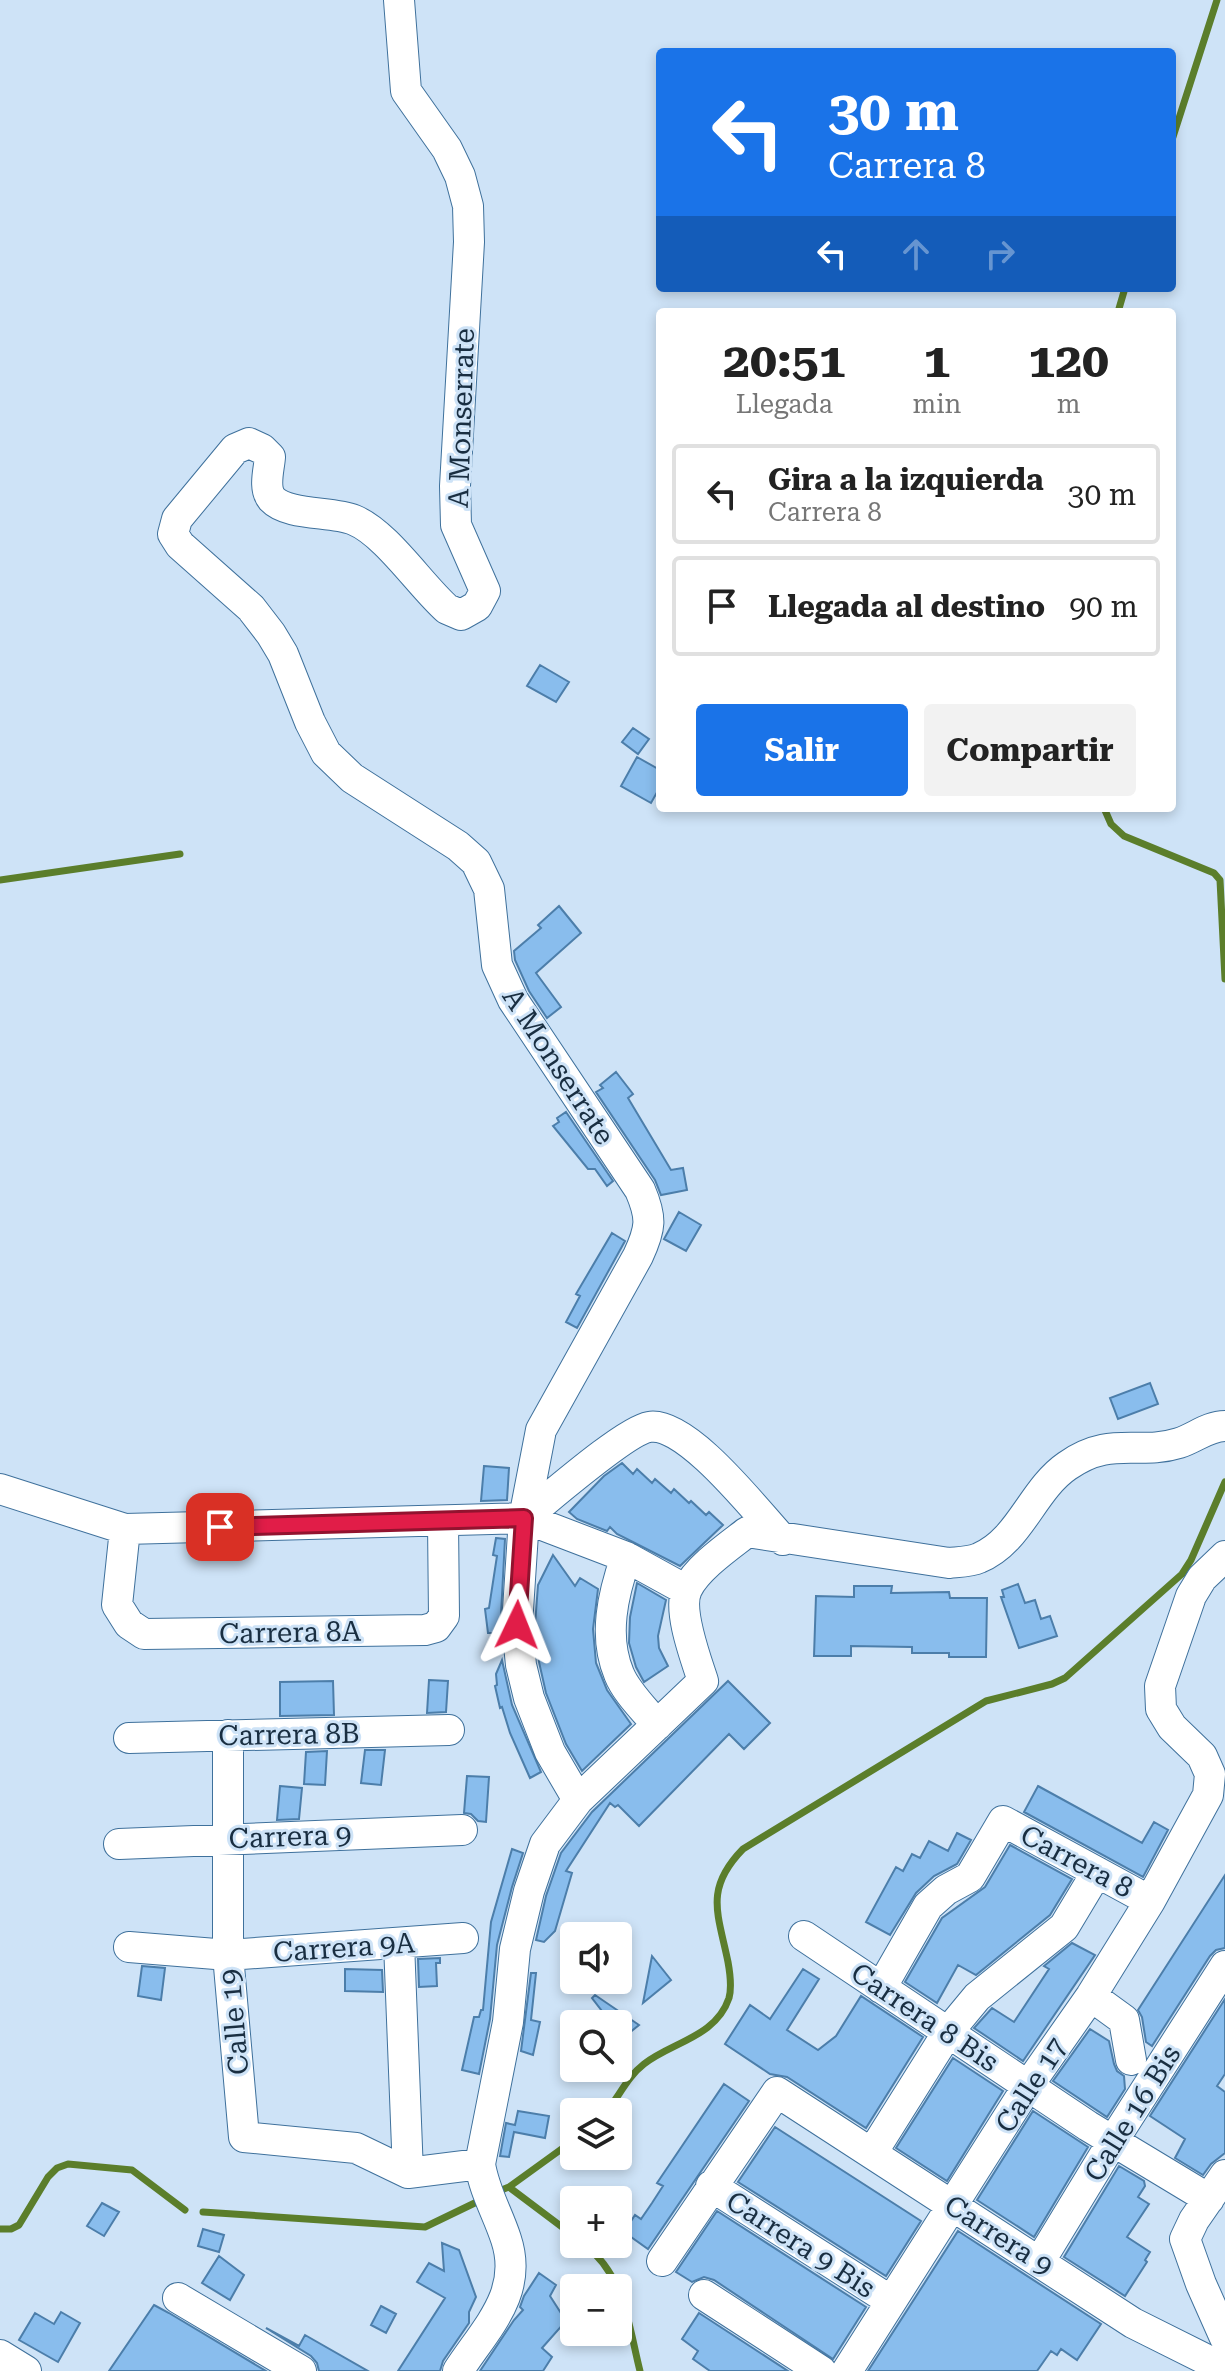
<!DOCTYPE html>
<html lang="es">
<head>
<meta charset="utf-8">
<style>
	:root { --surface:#fff; --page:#f2f2f2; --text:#222; --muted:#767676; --line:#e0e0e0; --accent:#1a73e8 }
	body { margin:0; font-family:"Roboto Serif",serif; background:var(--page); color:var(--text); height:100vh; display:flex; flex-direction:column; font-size:30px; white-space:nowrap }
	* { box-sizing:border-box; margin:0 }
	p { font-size:26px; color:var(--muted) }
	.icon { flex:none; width:44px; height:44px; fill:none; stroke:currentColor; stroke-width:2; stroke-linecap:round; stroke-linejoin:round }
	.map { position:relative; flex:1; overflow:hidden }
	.panel { position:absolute; left:656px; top:308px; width:520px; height:504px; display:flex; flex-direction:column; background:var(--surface); border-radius:8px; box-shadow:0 4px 12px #0003 }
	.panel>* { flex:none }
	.top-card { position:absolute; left:656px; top:48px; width:520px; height:244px; border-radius:8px; box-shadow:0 4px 12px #0003; background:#1a73e8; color:#fff; overflow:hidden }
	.fabs { position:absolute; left:560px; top:1922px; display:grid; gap:16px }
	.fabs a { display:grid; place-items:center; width:72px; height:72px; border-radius:8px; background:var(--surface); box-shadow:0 4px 12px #0003; font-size:40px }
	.pin { position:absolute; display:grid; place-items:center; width:68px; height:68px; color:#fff; margin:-34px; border-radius:16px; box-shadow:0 4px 12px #0006 }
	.me { position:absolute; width:88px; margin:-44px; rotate:2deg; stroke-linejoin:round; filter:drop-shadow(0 0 6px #0008) }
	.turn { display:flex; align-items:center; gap:28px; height:168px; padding:0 40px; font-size:36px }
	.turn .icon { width:104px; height:104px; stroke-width:2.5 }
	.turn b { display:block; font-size:56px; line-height:68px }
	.lanes { display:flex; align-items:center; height:76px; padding:0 40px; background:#0003; justify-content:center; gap:40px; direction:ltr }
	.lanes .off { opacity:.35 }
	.eta { display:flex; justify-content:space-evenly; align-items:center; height:136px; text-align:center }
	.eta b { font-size:48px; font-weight:700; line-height:56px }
	.primary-button { display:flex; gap:16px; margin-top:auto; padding:16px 40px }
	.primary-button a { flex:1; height:92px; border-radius:8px; background:var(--accent); color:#fff; font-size:32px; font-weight:700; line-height:92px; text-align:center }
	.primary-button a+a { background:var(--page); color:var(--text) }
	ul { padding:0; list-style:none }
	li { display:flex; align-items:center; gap:24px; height:100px; margin:0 16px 12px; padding:0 24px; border:4px solid var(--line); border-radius:8px }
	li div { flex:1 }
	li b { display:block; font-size:30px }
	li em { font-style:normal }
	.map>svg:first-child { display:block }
</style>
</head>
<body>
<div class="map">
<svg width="1225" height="2371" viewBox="0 0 1225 2371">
	<rect width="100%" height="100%" fill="#cee3f7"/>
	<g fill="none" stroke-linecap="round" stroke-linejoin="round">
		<!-- stream -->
		<path stroke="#5b7e2b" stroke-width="7" d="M1172,140L1217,0
			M1118,312L1125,288
			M1104,808L1111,824L1124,836L1214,873L1220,880L1225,979
			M0,880L180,854
			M606,2112C619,2097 627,2077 644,2064C672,2042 716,2037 729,1998C732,1987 730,1973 728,1962C718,1913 704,1889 743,1849L986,1701L1052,1684L1065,1678L1182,1574L1191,1560L1225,1482
			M509,2187L574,2140
			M494,2193L509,2187L574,2236
			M203,2212L425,2227L483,2199
			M0,2229H11L19,2225L48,2177L57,2168L68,2164L132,2170L185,2210
			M584,2244C625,2276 628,2323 640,2371"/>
	</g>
	<!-- building -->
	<path fill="#89bded" stroke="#4c7eaa" stroke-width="2" d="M540,665L569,682L556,702L527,686Z
		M633,728L649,739L638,754L622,742Z
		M637,757L660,770V787L651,803L621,786Z
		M559,906L581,933L536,973L561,1007L547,1018L529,991L515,960L514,951L541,928L538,925Z
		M616,1072L633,1094L628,1098L671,1170L683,1168L687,1190L661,1195L655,1180L596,1092L603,1088L600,1085Z
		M566,1112L613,1181L607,1186L595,1169H588L553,1126L559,1122L557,1118Z
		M679,1212L701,1225L686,1251L664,1239Z
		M612,1233L625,1241L577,1328L566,1322L580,1296L576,1294Z
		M1150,1383L1158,1404L1118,1419L1110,1398Z
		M622,1463L633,1474L637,1469L652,1483L655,1479L671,1493L674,1489L689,1503L691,1501L706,1515L709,1512L723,1525L680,1566L617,1534L610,1527L607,1531L577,1519L569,1512L604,1476Z
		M484,1466L509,1468L507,1500L481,1501Z
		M496,1538L505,1539L500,1633H488L485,1609L489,1608L497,1556L493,1555Z
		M553,1555L575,1586L580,1578L598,1589L593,1629L596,1663L607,1690L631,1724L582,1771L566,1744L546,1693L539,1662L535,1625L538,1585Z
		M637,1583L666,1600L658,1636L659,1648L668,1666L644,1682L636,1667L629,1643L630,1617Z
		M1018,1584L1025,1603L1035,1600L1041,1619L1050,1616L1057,1636L1019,1648L1001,1597H1004L1002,1590Z
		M854,1586H892L891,1593L949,1592L950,1598H987L986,1657H949V1653H912V1647L851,1646V1656H814L816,1596L854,1597Z
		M502,1660L512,1705L541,1772L530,1778L510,1733L502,1707L500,1708L495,1686L497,1685L496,1674Z
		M429,1680L448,1681L446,1712L427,1713Z
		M333,1681L334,1715L280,1716V1682Z
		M728,1681L770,1723L744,1749L729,1734L639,1826L618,1805L615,1807L610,1803L566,1871L572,1873L555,1931L544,1942L536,1940L546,1896L561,1853L592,1812Z
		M365,1750H385L381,1785L361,1783Z
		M327,1751L325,1785L304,1784L306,1752Z
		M467,1776L489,1777L486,1822L478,1821L471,1814L464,1813Z
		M280,1786L302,1788L299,1819L277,1820Z
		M1038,1786L1142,1843L1154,1822L1168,1830L1143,1877L1024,1812Z
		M957,1833L971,1840L957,1864L934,1876L916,1893L890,1935L866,1922L896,1867L903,1871L912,1854L920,1858L929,1841L948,1851Z
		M1010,1845L1072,1879L1050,1915L976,1975L958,1965L937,2003L905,1982L942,1918L985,1887Z
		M512,1849L523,1853L512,1887L497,1945L490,2019L479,2074L462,2070L474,2017H479L481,2010H483L491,1922Z
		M1225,1875V1948L1216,1950L1210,1956L1152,2046L1146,2042L1142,2017L1138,2010Z
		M1072,1943L1095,1955L1023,2061L974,2028L992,2008L1014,2022L1049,1969L1044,1966Z
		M652,1956L671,1980L643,2003Z
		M440,1958V1963H436L437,1986L419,1987L418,1959Z
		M142,1966L165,1968L161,2000L138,1996Z
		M345,1969L382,1970L383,1992L345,1991Z
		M803,1969L819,1979L787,2030L818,2050L836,2036L861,1996L923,2037L866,2128L787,2077L770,2074L725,2044L750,2005L770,2019Z
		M531,1973H536L531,2020L540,2022L533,2055L521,2051Z
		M595,1995L639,2025L623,2038L618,2031V2024H612L592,1998Z
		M1225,1999V2074L1217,2086L1225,2092V2153L1211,2164L1203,2175L1175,2158L1185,2139L1150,2116Z
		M1090,2029L1109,2041L1114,2064L1117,2071L1124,2076L1125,2089L1107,2117L1053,2081Z
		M953,2058L1003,2091L947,2181L896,2148Z
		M724,2084L749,2101L648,2249L624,2232L635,2215L641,2219L652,2203L663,2186L657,2183Z
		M518,2111L549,2116L545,2138L514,2132L509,2157L500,2156L506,2123L515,2125Z
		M1033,2111L1088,2147L1034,2237L977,2200Z
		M775,2127L921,2221L886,2276L738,2182Z
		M1119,2166L1144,2181L1145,2186L1138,2197L1149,2204L1127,2237L1150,2252L1145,2260L1147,2262L1125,2296L1064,2257Z
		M102,2203L119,2212L104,2236L87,2226Z
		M717,2211L866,2307L833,2359L714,2280L704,2277L692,2282L676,2272Z
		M203,2229L224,2235L219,2252L198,2246Z
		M958,2231L1101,2324L1077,2360L1061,2349L1057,2355L1051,2351L1037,2371H868Z
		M442,2243L459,2250L476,2297L469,2312V2323L443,2361L440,2371H398L445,2298L417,2282L429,2263L444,2271Z
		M219,2256L244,2275L230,2300L202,2283Z
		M539,2273L556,2285L550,2296L566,2321L542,2348L552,2357L543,2371H480L514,2320L523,2310L520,2307L524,2296Z
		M154,2305L169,2313L266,2371H109Z
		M381,2306L396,2314L386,2333L371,2325Z
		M61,2312L80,2323L58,2362L19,2340L35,2313L54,2324Z
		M699,2313L788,2371H710L693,2359L698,2351L682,2339Z
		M266,2328L299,2346L305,2335L368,2371H319L317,2363L311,2356Z"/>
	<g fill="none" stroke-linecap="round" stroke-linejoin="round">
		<!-- minor casing -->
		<g stroke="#3f719c" stroke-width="32">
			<path id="minor" d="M399,0L406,91L447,149L460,176L468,206L469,242L455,486L456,525L485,591L477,606L461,615L447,609C420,585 386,533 354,520C332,511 288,516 272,499C263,488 269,470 270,457L262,449L249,443L235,449L177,519L173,534L180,545L251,608L271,634L283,654L310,722L326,753L352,778L458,846L476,862L489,889L497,965L513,1000L640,1190C652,1218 651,1228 638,1256L541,1430L524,1518L517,1625L521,1665L529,1698L550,1752L578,1800
				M0,1489L125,1529L524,1518L626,1557L686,1590
				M524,1518C547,1500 625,1431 649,1427C686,1420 757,1512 783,1540
				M125,1529L117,1605L129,1624L144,1634L425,1630L436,1627L444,1616L443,1522
				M626,1557C613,1594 603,1636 619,1674C626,1692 645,1710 657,1725
				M228,1735V1955L244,2137L356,2148L408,2173
				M129,1738L449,1730
				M119,1844L462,1830
				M804,1936L1088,2126L1209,2199
				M399,1943L408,2173L480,2164
				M129,1947L228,1955L463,1938
				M881,1988L928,1906L946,1890L970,1877L1003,1821L1150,1901
				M1091,1996L1124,2020L1131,2060
				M872,2153L948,2032L977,1997L1064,1927L1097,1872
				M1225,2175L1194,2220L1185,2239L1201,2284L1225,2338
				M711,2186L891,2301
				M662,2261L777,2092L1133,2323L1225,2369
				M1040,2261L1113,2141L1225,1966
				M704,2295L821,2371
				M178,2298L301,2371
				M0,2355L26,2371
				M458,2371C486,2328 524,2293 506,2239C498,2214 484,2191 480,2164L508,2022L515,1949L529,1891L545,1844L578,1800L703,1681C696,1659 677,1610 687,1589C697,1568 729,1546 747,1532L949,1563C958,1562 970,1562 979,1558C1020,1541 1032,1490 1067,1466C1111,1435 1138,1456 1179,1443C1195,1438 1208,1426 1225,1426
				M847,2371L1028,2086L1091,1996L1150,1901L1208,1795L1210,1774L1202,1756L1172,1727L1161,1709L1160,1686L1191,1596L1202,1578L1225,1556"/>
		</g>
		<!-- minor -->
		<use href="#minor" stroke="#fff" stroke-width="30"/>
	</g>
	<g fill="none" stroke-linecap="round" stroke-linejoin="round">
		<!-- route casing -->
		<g stroke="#92132f" stroke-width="20">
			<path id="route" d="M220,1527L524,1518L517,1625"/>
		</g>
		<!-- route -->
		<use href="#route" stroke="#e11d48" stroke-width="14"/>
	</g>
	<g text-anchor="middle" stroke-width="6" stroke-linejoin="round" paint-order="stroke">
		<!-- street labels -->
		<g font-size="28" fill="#192e41" stroke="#cee3f7">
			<text transform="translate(461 418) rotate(-88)" y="10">A Monserrate</text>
			<text transform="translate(559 1066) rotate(57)" y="10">A Monserrate</text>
			<text transform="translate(290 1632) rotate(-1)" y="10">Carrera 8A</text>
			<text transform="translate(289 1734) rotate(-1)" y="10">Carrera 8B</text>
			<text transform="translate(290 1836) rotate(-2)" y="10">Carrera 9</text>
			<text transform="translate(1077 1861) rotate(28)" y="10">Carrera 8</text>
			<text transform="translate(344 1947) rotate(-4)" y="10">Carrera 9A</text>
			<text transform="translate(925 2017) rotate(34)" y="10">Carrera 8 Bis</text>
			<text transform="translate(234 2022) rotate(-95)" y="10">Calle 19</text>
			<text transform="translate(1031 2085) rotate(-57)" y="10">Calle 17</text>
			<text transform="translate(1132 2113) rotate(-58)" y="10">Calle 16 Bis</text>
			<text transform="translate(999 2235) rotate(33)" y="10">Carrera 9</text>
			<text transform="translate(801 2244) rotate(33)" y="10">Carrera 9 Bis</text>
		</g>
	</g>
</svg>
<div class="fabs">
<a><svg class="icon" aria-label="sound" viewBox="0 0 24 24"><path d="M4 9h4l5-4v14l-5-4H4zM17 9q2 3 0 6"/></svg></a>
<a><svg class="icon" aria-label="search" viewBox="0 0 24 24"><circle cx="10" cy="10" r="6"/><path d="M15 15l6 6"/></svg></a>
<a><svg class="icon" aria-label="layers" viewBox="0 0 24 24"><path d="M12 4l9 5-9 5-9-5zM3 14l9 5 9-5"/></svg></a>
<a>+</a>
<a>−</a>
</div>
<div class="pin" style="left:220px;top:1527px;background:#d93025"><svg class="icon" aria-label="arrive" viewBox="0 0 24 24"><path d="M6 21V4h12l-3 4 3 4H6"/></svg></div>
<svg class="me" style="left:517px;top:1625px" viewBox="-20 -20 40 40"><path d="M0-17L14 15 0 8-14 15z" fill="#e11d48" stroke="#fff" stroke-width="4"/></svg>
<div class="top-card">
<div class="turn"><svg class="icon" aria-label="left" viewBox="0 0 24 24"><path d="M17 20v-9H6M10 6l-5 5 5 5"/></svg><div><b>30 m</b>Carrera 8</div></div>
<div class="lanes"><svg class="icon" aria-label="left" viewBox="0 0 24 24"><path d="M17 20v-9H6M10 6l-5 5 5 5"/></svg><svg class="icon off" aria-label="ahead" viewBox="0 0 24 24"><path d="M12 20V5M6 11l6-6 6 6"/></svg><svg class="icon off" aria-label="right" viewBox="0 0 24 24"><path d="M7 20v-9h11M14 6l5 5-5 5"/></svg></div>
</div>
<section class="panel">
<div class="eta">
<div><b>20:51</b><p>Llegada</p></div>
<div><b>1</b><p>min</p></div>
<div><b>120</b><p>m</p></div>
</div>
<ul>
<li><svg class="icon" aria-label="left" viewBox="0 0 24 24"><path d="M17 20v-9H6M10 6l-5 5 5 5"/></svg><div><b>Gira a la izquierda</b><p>Carrera 8</p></div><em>30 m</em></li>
<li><svg class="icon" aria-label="arrive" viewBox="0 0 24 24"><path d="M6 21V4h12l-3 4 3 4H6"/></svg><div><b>Llegada al destino</b></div><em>90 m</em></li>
</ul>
<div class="primary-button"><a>Salir</a><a>Compartir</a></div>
</section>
</div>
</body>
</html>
